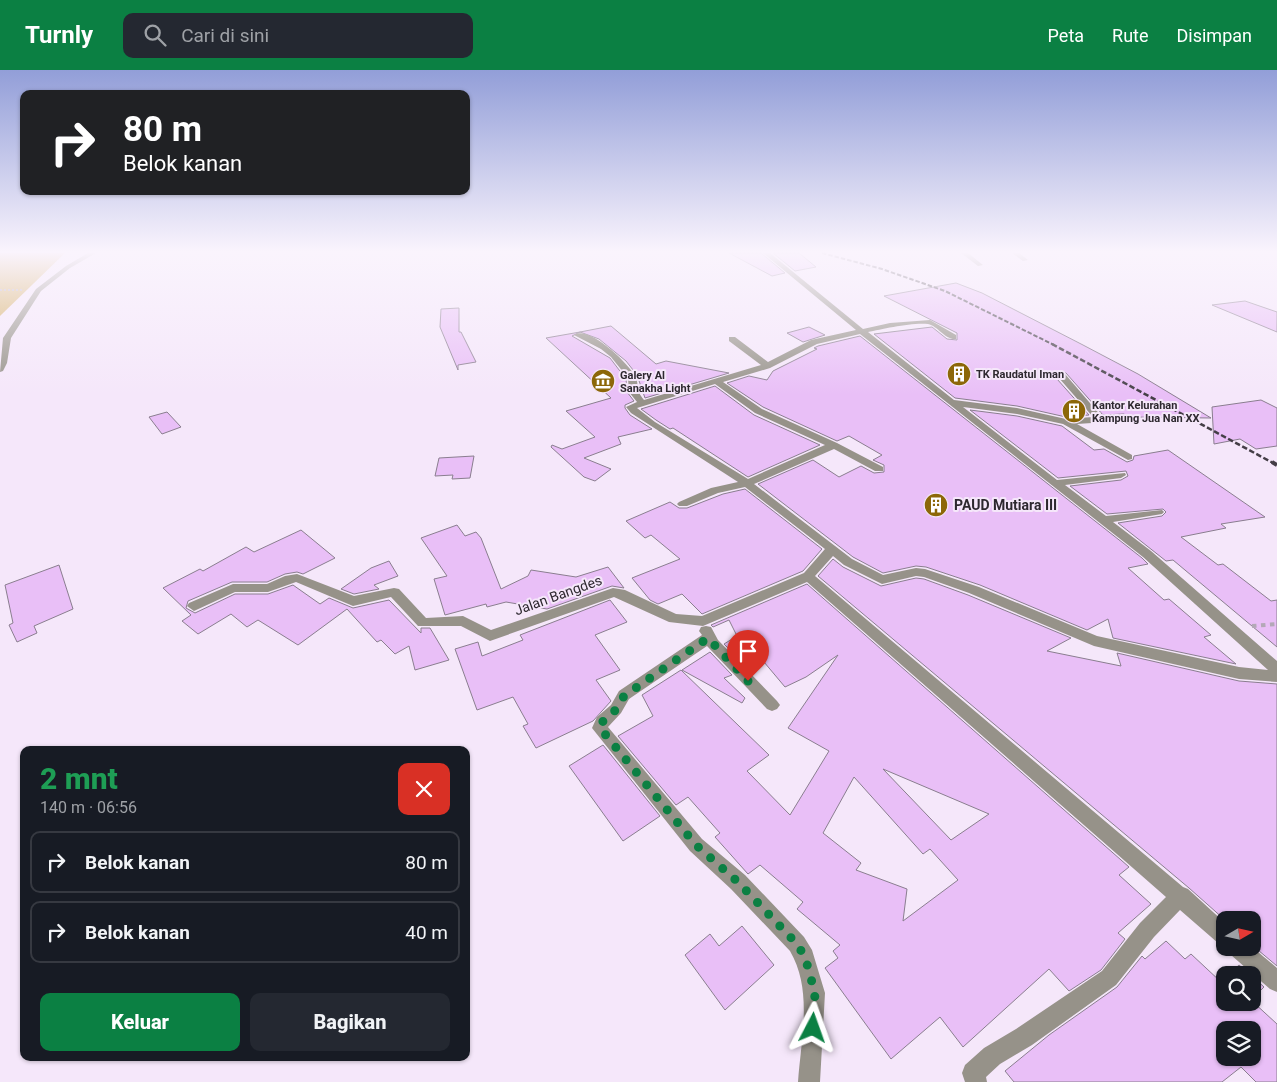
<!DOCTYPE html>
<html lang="id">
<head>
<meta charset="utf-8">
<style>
	:root { --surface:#171b24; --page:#242831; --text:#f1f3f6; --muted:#9ea1a6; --line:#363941; --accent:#0b8043 }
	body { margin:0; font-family:Roboto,sans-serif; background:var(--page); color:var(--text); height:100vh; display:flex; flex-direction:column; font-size:19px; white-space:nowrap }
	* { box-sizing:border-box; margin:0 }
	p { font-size:16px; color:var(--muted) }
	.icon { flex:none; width:28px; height:28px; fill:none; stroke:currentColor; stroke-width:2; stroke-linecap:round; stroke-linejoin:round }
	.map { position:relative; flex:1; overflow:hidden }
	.details { position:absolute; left:20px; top:676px; width:450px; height:315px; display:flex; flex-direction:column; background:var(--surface); border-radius:10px; box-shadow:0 1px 4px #0004 }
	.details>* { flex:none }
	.hud { position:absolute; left:20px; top:20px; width:450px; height:105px; border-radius:10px; box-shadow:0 1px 4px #0004; background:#202124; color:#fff; overflow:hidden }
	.needle { width:32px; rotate:81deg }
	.controls { position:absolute; left:1216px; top:841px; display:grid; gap:10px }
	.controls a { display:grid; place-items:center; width:45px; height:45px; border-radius:10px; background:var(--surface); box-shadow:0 1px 4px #0004; font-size:25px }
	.pin { position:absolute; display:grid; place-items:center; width:42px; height:42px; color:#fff; margin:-51px -21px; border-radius:50% 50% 50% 0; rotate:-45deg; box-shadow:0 0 5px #0007 }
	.pin .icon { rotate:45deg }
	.me { position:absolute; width:55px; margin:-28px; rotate:4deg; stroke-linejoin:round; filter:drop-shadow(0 0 4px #0008) }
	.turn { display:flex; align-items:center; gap:18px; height:105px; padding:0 20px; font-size:22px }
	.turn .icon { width:65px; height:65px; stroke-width:2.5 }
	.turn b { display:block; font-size:35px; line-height:42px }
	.round { display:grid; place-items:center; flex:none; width:52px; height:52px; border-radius:10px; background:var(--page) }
	.summary { display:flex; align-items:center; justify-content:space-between; height:85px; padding:0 20px }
	h1 { font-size:30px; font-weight:800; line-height:38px; color:#1e9e55 }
	.primary-button { display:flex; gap:10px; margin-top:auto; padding:10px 20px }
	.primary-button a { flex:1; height:58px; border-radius:10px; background:var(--accent); color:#fff; font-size:20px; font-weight:800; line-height:58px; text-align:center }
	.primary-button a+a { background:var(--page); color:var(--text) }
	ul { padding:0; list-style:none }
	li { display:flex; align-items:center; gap:15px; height:62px; margin:0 10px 8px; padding:0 10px; border:2px solid var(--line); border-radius:10px }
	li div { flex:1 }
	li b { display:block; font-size:19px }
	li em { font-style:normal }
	header { display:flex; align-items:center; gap:30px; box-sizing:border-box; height:70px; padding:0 25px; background:var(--accent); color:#fff }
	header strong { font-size:24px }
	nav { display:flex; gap:28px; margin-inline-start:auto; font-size:18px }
	.search { width:350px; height:45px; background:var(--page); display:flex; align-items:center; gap:12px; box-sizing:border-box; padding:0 18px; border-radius:10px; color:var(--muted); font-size:19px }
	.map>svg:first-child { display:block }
</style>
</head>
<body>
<header>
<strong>Turnly</strong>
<div class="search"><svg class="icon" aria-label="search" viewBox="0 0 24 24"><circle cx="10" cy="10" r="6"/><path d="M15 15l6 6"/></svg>Cari di sini</div>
<nav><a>Peta</a><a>Rute</a><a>Disimpan</a></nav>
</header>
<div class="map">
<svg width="1277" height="1012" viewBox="0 0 1277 1012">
	<rect width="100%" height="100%" fill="#f5e7fa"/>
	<!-- forest -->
	<path fill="#d2aa58" d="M0,183H65L0,246Z"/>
	<!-- building -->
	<path fill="#e9bff7" stroke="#8a7e8f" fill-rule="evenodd" d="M729,183H761L785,203L772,206Z
		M773,183H799L816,197L795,201Z
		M956,213L982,223L1083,275L1138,304L1211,348L1128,347L1124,344L1103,345L1066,303L1063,301L1057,304V309L1089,345L1066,347L1017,336L955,328L874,264L932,257L947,269L957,270V263L884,226Z
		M1245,231L1277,242V262L1212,235Z
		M459,238V262H461L476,292L458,295V300L440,257L441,239Z
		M611,256L656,294L666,291L729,303L645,328L637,305L626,291L599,269L580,262Z
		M809,257L825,265L803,272L787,263Z
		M580,262L572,266L610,288L626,309L627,322L634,331L625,335V338L630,345L652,359L618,367L621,374L584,388L611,399L595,411L584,407L551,377L552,375L562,379L595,367L566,341L611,328L546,268Z
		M860,266L1142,488L1148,494L1128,498L1164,530L1169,529L1211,565L1204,567L1236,594L1113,568L1108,549L1087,560L980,515L926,497L916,496L883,503L853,487L758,414L813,390L839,407L861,396L874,403L884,402V395L873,390L882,385L849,366L837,371L763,337L727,313L749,306L767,310L773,301L817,279L814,278L818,276Z
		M715,316L754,345L820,375L748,407L673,358L670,359L656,350L641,339Z
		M1261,330L1277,338V376L1256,379L1240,369L1214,374L1212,337Z
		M970,340L1017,346L1062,356L1094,380L1104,379L1127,392L1133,390L1134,386L1168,380L1265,447L1221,454L1226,458L1181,467L1218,495L1223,494L1271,531L1277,530V577L1173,490L1166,491L1118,453L1162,446L1166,442L1163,439L1107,444L1070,416L1121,410L1128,406L1126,401L1058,408Z
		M167,342L181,357L162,364L149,347Z
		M474,386L470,408L452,409L453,405L435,406L439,388Z
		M745,419L822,479L803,501L702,544L682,524L658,534L650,530L632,508L680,489L651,465L645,468L626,451L670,432L679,438H687L723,424Z
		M457,455L465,466L476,462L481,468L501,519L528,506L531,500L576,507L608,497L624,518L612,516L547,539L506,532L487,537L486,534L445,545L434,509L447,506L421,468Z
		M301,460L335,488L303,504L297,502L285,504L267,512H232L188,531L186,538L195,543L235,524H268L293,515L320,534L329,528L353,538L389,530L421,563V558H430L449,590L415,600L409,576L395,584L381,570L377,572L347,539L298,575L258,550L247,557L231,544L198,564L182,551L191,545L163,518L200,499L203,501L246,477L254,482Z
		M833,489L843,497L881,516L916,508L924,509L968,525L1071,568L1047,581L1121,596L1117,583L1239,611L1277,614V896L1252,875V850H1225L1189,818L818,506Z
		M389,491L398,506L374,515L379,519L354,524L341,519L371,498Z
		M59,495L73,539L34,556L37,563L17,572L9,555L13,553L5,515Z
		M807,514L1129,797L1119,805L1151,834L1118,863L1125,869L1101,900L1069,921L1049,899L963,977L940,947L891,989L825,898L838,888L833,881L840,875L797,839L803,832L760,795L748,804L715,767L720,763L688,727L676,735L618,666L653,646L642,625L681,600L769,685L747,701L790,745L829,681L788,658L838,585L806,607L785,617L764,592L748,598L724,574L737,566L729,550L713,557L711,555ZM883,699L989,744L951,770ZM854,707L923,784L930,779L958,810L903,851L907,819L856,800L861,793L823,763Z
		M610,530L627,552L595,565L620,600L596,610L611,631L593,651L536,678L523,656L528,654L513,627L477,640L455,579L478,572L482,586L523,570L520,565Z
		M710,582L732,605L724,608L745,628L742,633L682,600Z
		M603,675L660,746L623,771L569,696Z
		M742,856L774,895L725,940L685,885L710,864L719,876Z
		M1166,871L1185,889L1191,884L1221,912L1225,908V932L1252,931L1277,954V1012H1256L1241,997L1222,1012H1014L1005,1001L1049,965L1117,917L1142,886L1145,889ZM1225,960H1252V988H1225Z
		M1239,895L1251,905H1228Z
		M1252,906L1264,917L1252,929Z"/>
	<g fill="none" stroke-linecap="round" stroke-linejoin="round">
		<!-- path-far1 -->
		<path stroke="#b3a8b7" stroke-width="2" stroke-dasharray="2 2" stroke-linecap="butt" d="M0,220H22"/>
		<!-- path -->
		<path stroke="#b3a8b7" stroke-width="4" stroke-dasharray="4.5 4.5" stroke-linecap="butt" d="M1252,556L1277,554"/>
		<!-- minor -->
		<path fill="#969289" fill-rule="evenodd" d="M88,183H96L70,198L41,221L11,268L7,293L3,301L0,302L3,268L36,219L66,196Z
			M763,183H770L863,259L890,253L930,250L956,265V269C945,270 938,256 928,254C913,252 882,259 868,262L954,330L1017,338L1066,349L1093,347L1059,308L1058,306L1062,303L1065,304L1102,347L1124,346L1126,348L1121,351L1077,354L1132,385V389L1128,390L1063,354L1017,344L963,337L1057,410L1125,403L1126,405L1121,408L1065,415L1106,446L1162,440L1164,442L1162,444L1113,452L1151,481L1277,591V612L1239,609L1094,576L969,523L924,507L916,506L882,514L844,495L833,486L815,506L1183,817L1188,819L1225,853V876L1218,873L1180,840L1154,867L1116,915L1032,975L1000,994L986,1007L987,1012H965L962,1003L965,995L984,978L1016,959L1102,901L1140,853L1166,827L807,512L703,556L669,552L614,527L490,571L461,556H418L391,527L353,536L296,512L268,522H235L194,541L187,536L189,533L233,514H267L285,506L297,504L354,526L394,518L399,519L426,548L463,546L491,560L613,518L625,520L676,544L702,546L804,503L825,479L745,417L718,423L687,436H679L677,434L679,432L711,418L738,412L631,343L626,337L637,332L629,322L628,308L611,287L601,279L574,265C589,255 628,293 635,306C640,314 634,318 644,330L761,295L729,271V267H735L768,292L811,270L856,260ZM860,264L1143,487L1268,600L1239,597L1097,566L979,517L925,499L916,498L883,505L852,489L754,414L834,379L875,401H883V397L837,373L762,339L723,312L770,298L817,274ZM715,314L755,343L825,375L748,409L655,352L637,338Z
			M961,183H968L983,195L978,196Z
			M1012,183H1019L1028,190L1023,191Z
			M706,556L711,557L718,570L777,631L780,635L777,639L772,641L767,639L707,576L629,629L621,643L608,657L702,769L745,805L804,867L812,880L825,923L820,1012H798C801,969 813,920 790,881L731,819L690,781L592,658L597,647L611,635L619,621L702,565L699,561L701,557Z
			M1252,877L1277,898V922L1270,919L1231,885L1228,878Z"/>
		<!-- rail-far2 -->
		<path stroke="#443e46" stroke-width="2" stroke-dasharray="4.5 2" stroke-linecap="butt" d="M822,183L882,199L945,221L1054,275"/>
		<!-- rail-far1 -->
		<path stroke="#443e46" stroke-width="2.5" stroke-dasharray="5.5 2.5" stroke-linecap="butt" d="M1052,274L1275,394"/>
		<!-- rail -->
		<path stroke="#443e46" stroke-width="4" stroke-dasharray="7 4" stroke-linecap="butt" d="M1272,392L1277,395"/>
	</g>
	<!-- sky -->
	<linearGradient id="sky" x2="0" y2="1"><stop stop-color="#929ed8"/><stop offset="0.56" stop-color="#faf4fd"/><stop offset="1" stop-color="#faf4fd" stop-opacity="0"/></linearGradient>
	<rect width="1277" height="325" fill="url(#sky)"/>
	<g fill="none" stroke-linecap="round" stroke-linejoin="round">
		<!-- route -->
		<path stroke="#0b8043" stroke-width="9" stroke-dasharray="0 16.2" d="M748,611L708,568L624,626L612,645L602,652L600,658L696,775L738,812L797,874L805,887L815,923L813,958"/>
	</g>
	<!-- icons -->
	<defs>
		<g id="building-disc" transform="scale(1.25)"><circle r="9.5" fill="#8c6708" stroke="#f5e7fa"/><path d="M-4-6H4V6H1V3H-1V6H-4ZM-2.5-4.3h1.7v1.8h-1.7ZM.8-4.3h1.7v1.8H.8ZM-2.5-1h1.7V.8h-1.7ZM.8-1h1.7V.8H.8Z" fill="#fff"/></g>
		<g id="museum-disc" transform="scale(1.25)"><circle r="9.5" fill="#8c6708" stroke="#f5e7fa"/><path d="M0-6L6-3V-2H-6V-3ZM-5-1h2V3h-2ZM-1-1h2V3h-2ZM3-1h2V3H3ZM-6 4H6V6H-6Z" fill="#fff"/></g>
	</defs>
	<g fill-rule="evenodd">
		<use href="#building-disc" x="959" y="304"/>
		<use href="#museum-disc" x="603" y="311"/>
		<use href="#building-disc" x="1074" y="341"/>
		<use href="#building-disc" x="936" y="435"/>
	</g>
	<g text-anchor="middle" stroke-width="4" stroke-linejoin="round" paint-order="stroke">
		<!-- far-poi labels -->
		<g font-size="11" font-weight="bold" fill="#2d282f" stroke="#f5e7fa" text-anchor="start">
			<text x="976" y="308">TK Raudatul Iman</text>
			<text x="620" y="309">Galery Al<tspan x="620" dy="13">Sanakha Light</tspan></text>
			<text x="1092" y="339">Kantor Kelurahan<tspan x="1092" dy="13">Kampung Jua Nan XX</tspan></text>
		</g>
		<!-- poi labels -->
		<g font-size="14" font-weight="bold" fill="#2d282f" stroke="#f5e7fa" text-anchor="start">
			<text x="954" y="440">PAUD Mutiara III</text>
		</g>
		<!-- street labels -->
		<g font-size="14" fill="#2d282f" stroke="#f5e7fa">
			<text transform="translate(558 525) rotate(-20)" y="5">Jalan Bangdes</text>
		</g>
	</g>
</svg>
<div class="controls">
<a><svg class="needle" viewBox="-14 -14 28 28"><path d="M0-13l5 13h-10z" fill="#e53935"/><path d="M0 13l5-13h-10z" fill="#9ea1a6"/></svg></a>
<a><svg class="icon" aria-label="search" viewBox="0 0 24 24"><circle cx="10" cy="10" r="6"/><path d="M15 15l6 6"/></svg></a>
<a><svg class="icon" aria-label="layers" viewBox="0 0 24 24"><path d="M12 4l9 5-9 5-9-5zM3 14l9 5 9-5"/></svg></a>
</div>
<div class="pin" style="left:748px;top:611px;background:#d93025"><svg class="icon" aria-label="arrive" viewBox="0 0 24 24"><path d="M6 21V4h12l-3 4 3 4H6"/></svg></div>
<svg class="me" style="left:813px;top:958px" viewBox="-20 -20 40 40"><path d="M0-17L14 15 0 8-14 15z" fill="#0b8043" stroke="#fff" stroke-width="4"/></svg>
<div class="hud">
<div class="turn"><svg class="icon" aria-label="right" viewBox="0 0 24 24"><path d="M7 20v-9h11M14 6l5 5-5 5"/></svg><div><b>80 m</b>Belok kanan</div></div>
</div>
<section class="details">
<div class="summary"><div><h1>2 mnt</h1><p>140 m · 06:56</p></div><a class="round" style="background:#d93025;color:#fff"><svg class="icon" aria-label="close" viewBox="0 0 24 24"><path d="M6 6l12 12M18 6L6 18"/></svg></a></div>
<ul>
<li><svg class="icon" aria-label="right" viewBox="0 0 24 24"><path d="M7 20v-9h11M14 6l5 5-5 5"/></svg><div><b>Belok kanan</b></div><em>80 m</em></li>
<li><svg class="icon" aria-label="right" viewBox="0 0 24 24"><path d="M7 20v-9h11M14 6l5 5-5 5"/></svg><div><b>Belok kanan</b></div><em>40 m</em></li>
</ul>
<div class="primary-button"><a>Keluar</a><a>Bagikan</a></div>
</section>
</div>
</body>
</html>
